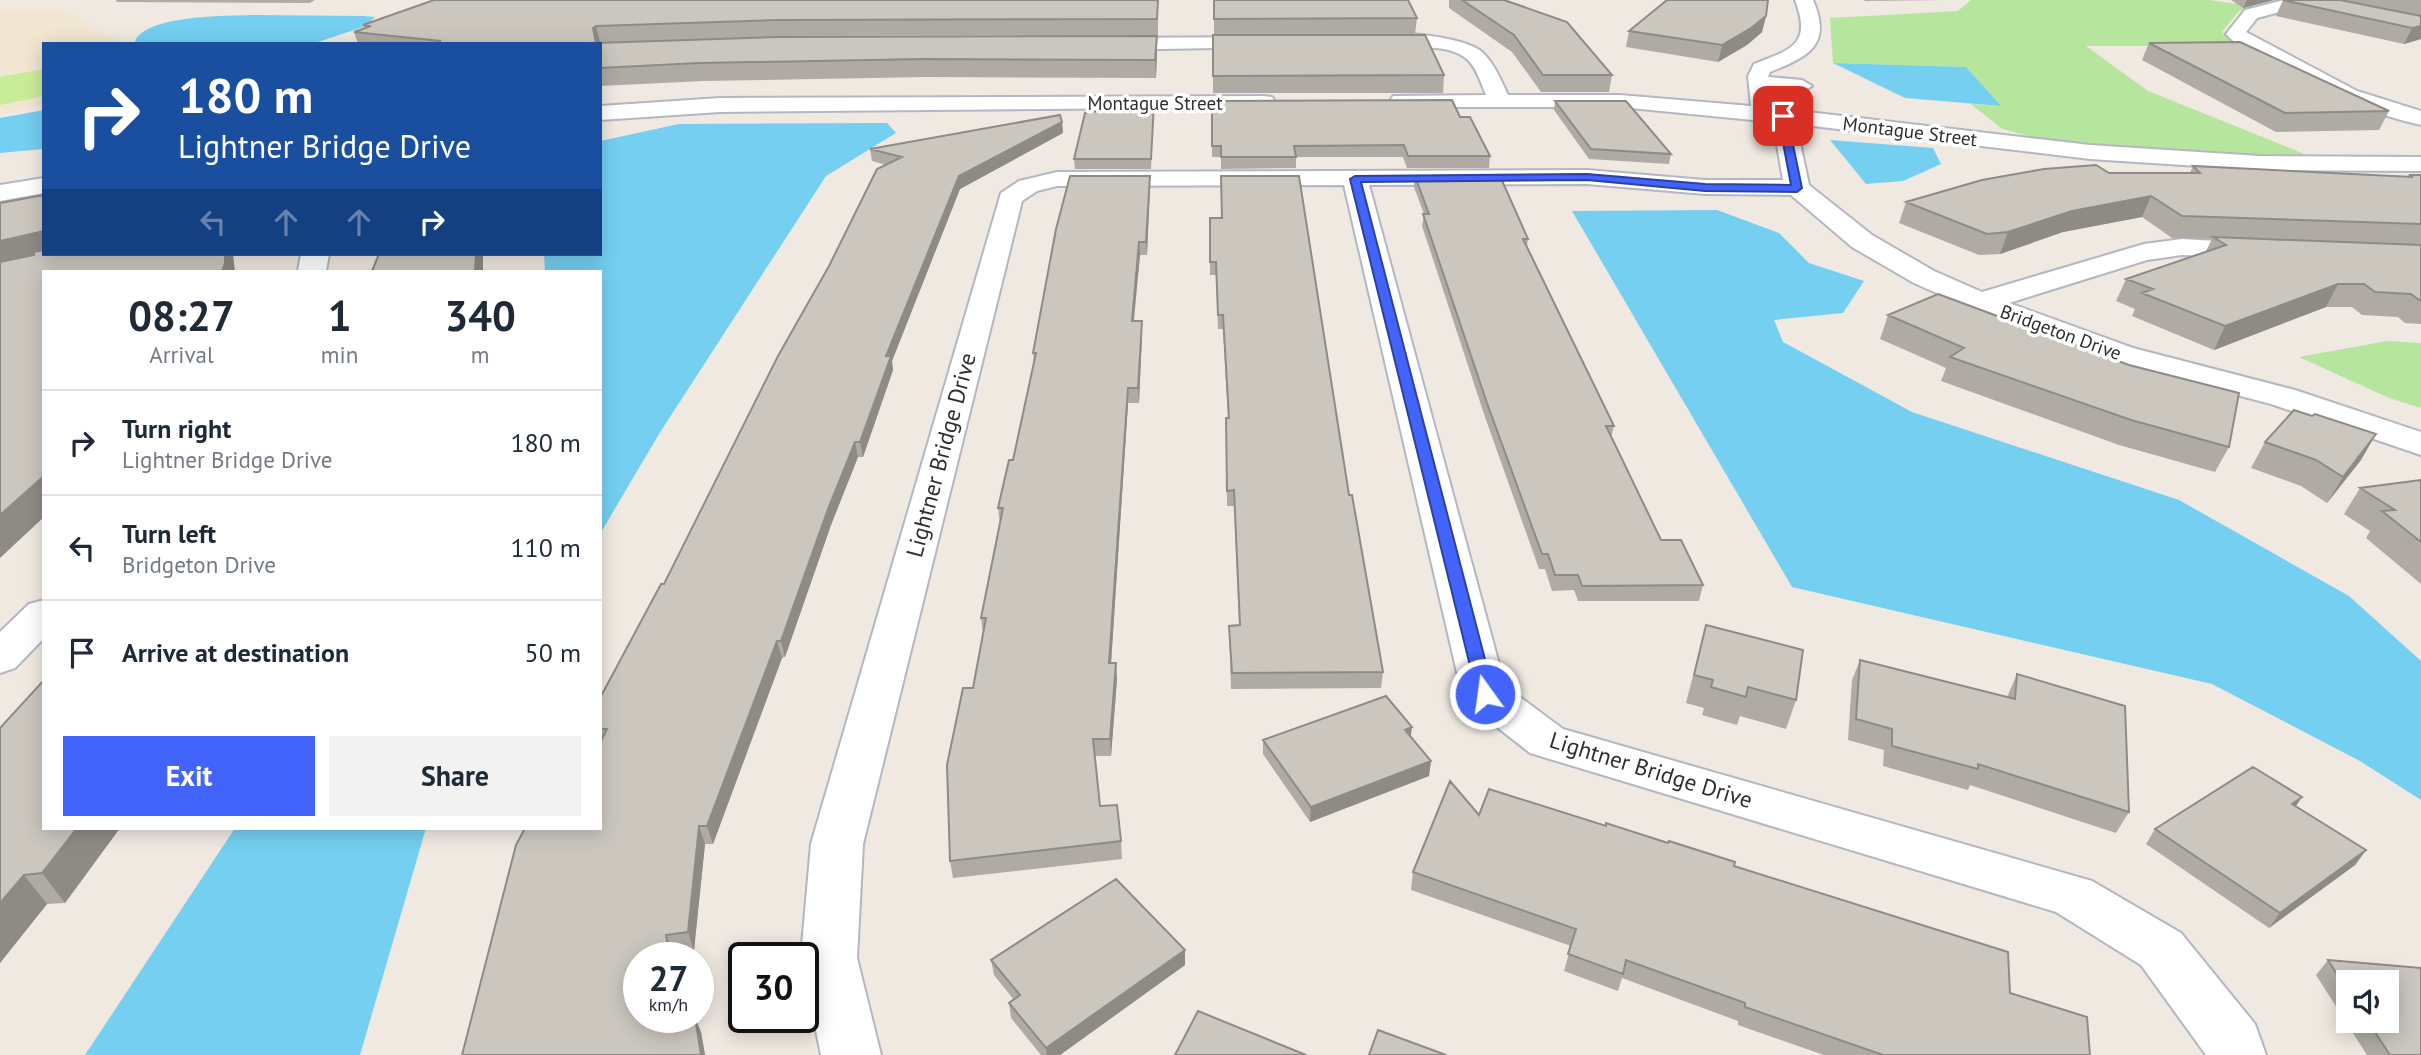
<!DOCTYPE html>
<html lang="en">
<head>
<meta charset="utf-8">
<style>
	:root { --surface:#fff; --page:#f2f2f3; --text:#1f2937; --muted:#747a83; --line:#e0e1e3; --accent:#4264fb }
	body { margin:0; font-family:"PT Sans",sans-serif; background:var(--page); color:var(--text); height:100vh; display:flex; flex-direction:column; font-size:26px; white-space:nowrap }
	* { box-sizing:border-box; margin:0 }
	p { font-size:23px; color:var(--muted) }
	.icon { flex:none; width:38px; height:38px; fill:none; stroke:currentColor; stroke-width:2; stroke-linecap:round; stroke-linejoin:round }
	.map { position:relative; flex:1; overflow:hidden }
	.side { position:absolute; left:42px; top:270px; width:560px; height:560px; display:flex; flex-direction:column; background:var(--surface); border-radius:0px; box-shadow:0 4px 18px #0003 }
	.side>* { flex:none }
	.hud { position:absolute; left:42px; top:42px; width:560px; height:214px; border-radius:0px; box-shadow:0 4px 18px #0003; background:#1a4fa0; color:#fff; overflow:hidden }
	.fabs { position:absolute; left:2336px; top:970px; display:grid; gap:14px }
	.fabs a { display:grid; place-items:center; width:63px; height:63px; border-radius:0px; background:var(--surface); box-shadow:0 4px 18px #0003; font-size:35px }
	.speed { position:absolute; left:623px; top:942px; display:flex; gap:14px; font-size:35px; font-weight:700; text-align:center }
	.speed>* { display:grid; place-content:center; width:91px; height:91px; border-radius:50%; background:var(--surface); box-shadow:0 4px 18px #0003; line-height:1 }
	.speed small { font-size:18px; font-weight:400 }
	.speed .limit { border:4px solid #111; border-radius:10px; background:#fff; color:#111 }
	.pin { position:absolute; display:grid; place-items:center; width:60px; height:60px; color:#fff; margin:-30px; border-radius:14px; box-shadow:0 4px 10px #0006 }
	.me { position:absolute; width:77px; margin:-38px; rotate:346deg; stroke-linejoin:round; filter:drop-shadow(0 0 5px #0008) }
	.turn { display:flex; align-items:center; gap:24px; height:147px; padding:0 21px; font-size:32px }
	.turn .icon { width:91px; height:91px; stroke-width:2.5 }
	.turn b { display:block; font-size:49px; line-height:60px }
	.lanes { display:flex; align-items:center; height:66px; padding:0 21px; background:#0003; justify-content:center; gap:35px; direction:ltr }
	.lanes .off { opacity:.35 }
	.eta { display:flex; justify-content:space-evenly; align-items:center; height:119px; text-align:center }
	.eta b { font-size:42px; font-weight:600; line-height:49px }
	.cta { display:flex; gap:14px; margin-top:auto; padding:14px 21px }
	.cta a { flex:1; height:80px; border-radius:0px; background:var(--accent); color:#fff; font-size:28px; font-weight:600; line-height:80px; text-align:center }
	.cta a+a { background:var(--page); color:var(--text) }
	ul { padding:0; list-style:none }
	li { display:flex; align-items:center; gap:21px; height:105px; padding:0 21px; border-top:2px solid var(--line) }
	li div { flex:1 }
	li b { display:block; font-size:26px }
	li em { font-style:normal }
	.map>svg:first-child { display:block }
</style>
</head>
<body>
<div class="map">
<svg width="2421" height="1055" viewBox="0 0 2421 1055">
	<rect width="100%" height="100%" fill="#efe9e1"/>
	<!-- education -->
	<path fill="#f0e6d1" d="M0,10H66L125,44H44V104L0,114Z"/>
	<!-- green -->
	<path fill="#b6e59e" d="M1971,0H2209L2257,7L2239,11L2222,32L2243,46H2086L2148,91L2317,159L2065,145L2002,129L1971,104L2000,106L1966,67L1833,63L1830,18L1958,11Z
		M2387,341L2421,343V408L2389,398L2299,357Z"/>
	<!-- pitch -->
	<path fill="#c9ec9a" d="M44,69V96L0,105V77Z"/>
	<!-- water -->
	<path fill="#75cff0" d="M252,15L364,16L375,17L366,26L312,44H140L135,41C147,15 226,16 252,15Z
		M1833,63L1966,67L2001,106L1905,98Z
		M44,110V149L0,153V118Z
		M887,123L896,133L826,176L659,434L600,534V271H545L544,254H600V141L679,124Z
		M1830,140L1933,148L1941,164L1903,181L1866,184Z
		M1717,210L1779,233L1809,263L1864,281L1843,313L1774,320L1783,342L1912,412L2179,500L2349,596L2421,661V800L2360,761L2212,684L1792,587L1572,211Z
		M235,828H426L360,1055H85Z"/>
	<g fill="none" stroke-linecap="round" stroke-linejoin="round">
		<!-- minor casing -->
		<g stroke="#b4b7c1" stroke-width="4">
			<path id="minor" d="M1795,0H1813C1833,46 1807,57 1770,72L1768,77L1802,80L1812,86L1802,92L1770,90L1773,108L2090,145L2260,156L2421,157V171L2260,170L2090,159L1796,124L1809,185L1872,235L1934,271L1982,292L2144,244L2182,239L2270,244L2274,250L2270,256L2260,258L2182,255L2147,260L2009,303L2133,348L2295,390L2421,432V455L2271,404L2111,362L1970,308L1914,283L1852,247L1791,195L1705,194L1587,184L1369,185L1505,686L1563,729L2092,881L2181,933L2255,1024L2266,1055H2206L2141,965L2056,912L1530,753L1469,705L1462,694L1344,185L1057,186L1037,191L1022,201L863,844L857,958L881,1055H821L801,957L811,844L1001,193L1019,181L1057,172L1587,170L1705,180H1783L1773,122L1620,107H1401L1390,101L1393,96L1486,95C1481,83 1477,69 1468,60C1441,35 1381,58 1368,43C1383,25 1466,37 1482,52C1494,63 1501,80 1508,95H1620L1751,106L1748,76L1754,64C1789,50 1813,46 1795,0Z
				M2284,0H2313L2310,4L2257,18L2246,32L2357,91L2421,111V125C2363,112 2313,87 2262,57C2250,51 2234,44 2226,34L2245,10Z
				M1265,37L1272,39L1275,43L1272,47L1105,50L1095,44L1105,38Z
				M1264,96L1272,97L1275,102L1272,107L720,112L600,120V106L720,98Z
				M44,178V193L0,201V185Z
				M301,254H329L326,271H298Z
				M44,600V638L15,668L0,673V632L29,604Z"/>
		</g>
		<!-- minor -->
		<use href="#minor" fill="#fff" fill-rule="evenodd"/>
	</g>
	<!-- wall -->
	<path fill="#afaba4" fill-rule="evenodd" d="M116,0H315L310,3L117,2Z
		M1158,0V35L780,36L1157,52L1156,78L926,77L703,81L600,86V44H358L354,32L364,28L363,25Z
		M1214,0L1417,18L1415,34L1214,35Z
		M1449,0H1504L1612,75L1609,92H1541L1512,52L1449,8Z
		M1864,0H1944L1865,1Z
		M2231,0H2274L2243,8Z
		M2283,0H2421V39L2404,44L2276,16Z
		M1766,16L1762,32L1747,45L1718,62L1626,47L1629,31Z
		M1213,35L1444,75L1443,93H1213Z
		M2149,43L2389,111L2379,130L2276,132L2142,60Z
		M1212,101L1460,117L1490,156L1489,168H1407L1403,157H1296V168L1221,169V157H1212Z
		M1555,101L1671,154L1669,164L1589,159L1554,110Z
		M1154,103L1151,169H1075L1074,159Z
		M1062,122L1063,133L960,189L892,361L893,370L863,457H858L831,525L785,657L782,658L713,844H705L694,950L673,953L674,957H639V1017H684L701,1032L705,1055H462L600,828V698L664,584L886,165L872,161L870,149Z
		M2193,166L2408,177L2409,175H2421V324L2405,323L2398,317L2362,315L2352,307H2326L2214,350L2132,316L2135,309L2116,301L2126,279L2206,251L2212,239L2172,238L2142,217L2063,232L2000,254L1979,255L1899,223L1906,202L2109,173H2190Z
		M1150,176L1147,255H1140L1134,321L1142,335L1139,403H1128L1111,663L1117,679L1111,756H1095L1100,806L1121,841L1122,859L953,878L950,861L973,688L983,634L981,618L1000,523L998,508L1013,460L1034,362L1033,353Z
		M1415,176L1528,239L1527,246L1614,426L1611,438L1661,540L1703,585L1699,601H1578L1574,590L1552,591L1545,569H1539L1485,417L1422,226L1424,214L1414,187Z
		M1210,218L1349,495L1383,672L1381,688L1231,689L1229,626L1239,625L1234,506H1227L1226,418H1228L1223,329H1218L1216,275H1210Z
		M1888,315L2229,447L2215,472L2119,445L1941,381L1946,368L1880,339Z
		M2265,442L2361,460L2327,503L2301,486L2251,468Z
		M2421,480V584L2366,538L2370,531L2344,514L2360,488Z
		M1706,625L1796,700L1786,729L1740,716L1737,725L1702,715L1704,708L1686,703Z
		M1860,660L2007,697L2017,674L2129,812L2116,833L1970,785L1968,790L1883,766L1884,750L1848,740L1852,680Z
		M0,728L44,828H120L65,903L47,904L0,963Z
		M1411,737L1431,761L1429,776L1310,822L1263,754V740Z
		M2296,806L2366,850L2355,865L2269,928L2146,844L2155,829Z
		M1479,815L1734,866L2010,993L2090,1055H1824L1738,1025V1021L1622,978L1618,991L1564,971L1571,946L1411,890L1413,872Z
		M991,960L1185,965L1060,1055H1041L1011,1018L1009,1003L1014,1000L994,975Z
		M2328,960L2421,968V1055H2367L2316,975ZM2348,982H2387V1020H2348Z"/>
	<!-- shaded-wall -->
	<path fill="#8e8b86" d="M2247,0H2274L2243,8Z
		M1766,16L1762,32L1747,45L1718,62L1722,45Z
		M596,26L600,42L596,44L593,28Z
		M2421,26V39L2404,44L2412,28Z
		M1157,36V52L1156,78L1155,60Z
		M1062,122L1063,133L960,189L892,361L893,370L863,457L860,442L886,356L959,176Z
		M1150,176V188L1147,255L1146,242Z
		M2151,196L2142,217L2063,232L2000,254L2008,232L2072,211Z
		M44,231V254L0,265V241Z
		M1139,242L1140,255L1132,335V321Z
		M225,254H233L235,271H222Z
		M476,254H483V271H475Z
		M2338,284L2326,307L2214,350L2225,326Z
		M1142,321V335L1139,403L1138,388Z
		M1128,388V403L1110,679L1109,663Z
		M2376,434L2361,460L2327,503L2343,477Z
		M855,442L858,457L831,525L785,657L781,641L828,509Z
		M44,476V517L0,558V515Z
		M777,641L782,658L713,844L707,826Z
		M1116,663L1117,679L1111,756L1110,739Z
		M1412,727L1410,742L1405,730Z
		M1431,761L1429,776L1310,822L1311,807Z
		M2302,797L2292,812V804Z
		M699,826L705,844L694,950L688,932Z
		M77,828H120L65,903L42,873Z
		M2366,850L2355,865L2269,928L2280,913Z
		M24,875L47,904L0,963V903Z
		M666,935L673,953L674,957H670Z
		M1185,950V965L1060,1055H1047L1046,1048Z
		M695,1017L701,1032L705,1055H701Z"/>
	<!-- building -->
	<path fill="#cbc7bf" stroke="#8e8b86" stroke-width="2" d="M434,0H1158L1157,19L777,20L596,26L593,28L596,43L777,37L1157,36L1155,60L924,59L699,63L600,68V44H430L441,41L354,32L371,26L363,25Z
		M1214,0H1408L1417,18L1214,19Z
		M1462,0H1504L1567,22L1612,75H1543L1514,35Z
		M1667,0H1768L1766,16L1751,28L1722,45L1629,31Z
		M2283,0H2340L2421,16V26L2412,28Z
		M1213,35H1425L1444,75L1213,76Z
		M2240,42L2389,111L2285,113L2149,43Z
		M1452,100L1460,117H1470L1490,156H1408L1404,145L1294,146L1296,157H1221V146H1212V101Z
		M1555,101H1626L1671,154L1591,149Z
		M1154,103L1151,159H1074L1085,113Z
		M1060,115L1062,122L959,176L886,356H891L860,442H855L828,509L781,641H777L707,826H699L688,932L666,935L670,957H639V1017H680L681,1019L687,1017H695L701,1055H462L516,845L525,828H600V743L607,729H600V698L661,584H664L778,356L829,266L877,169L902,157L870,149Z
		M2096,165L2109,173H2200L2193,166L2413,177L2409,175H2421V224L2182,216L2151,196L2072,211L2008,232L1987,234L1906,202L1982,180L2044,169Z
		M1070,176H1150L1146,242H1139L1132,321H1142L1138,388H1128L1109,663H1116L1110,739H1093L1100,806L1117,805L1121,841L950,861L947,765L963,688H973L986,618H981L1003,508H998L1009,460H1013L1036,353H1033L1056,229Z
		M1221,176H1299L1349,495H1352L1383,672L1232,673L1229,626L1240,625L1234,490L1227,491L1226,418H1229L1223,315H1218L1216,262H1210V218H1222Z
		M1415,176H1500L1528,239H1523L1614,426H1606L1661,540H1681L1703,585L1582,586L1578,575H1555L1548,554H1542L1487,403L1423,214H1429Z
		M44,195V231L0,241V203Z
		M2213,237L2421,245V300H2419L2411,294L2375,292L2364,284H2338L2225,326L2142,293L2153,289L2126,279L2226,245Z
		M44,250V254H225V263L222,271H44V476L0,515V262L34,255V252Z
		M379,254H476L475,271H372Z
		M1938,294L2129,365L2239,393L2229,447L2131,420L1950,357L1964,348L1888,315Z
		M2294,410L2312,416L2315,414L2376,434L2343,477L2316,460L2265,442Z
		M2421,480V542L2382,511L2395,510L2360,488Z
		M1706,625L1803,650L1796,700L1748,687L1746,697L1711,687L1713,680L1694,675Z
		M1860,660L2015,699L2017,674L2125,706L2129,812L1978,764V769L1892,746V729L1856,719Z
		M44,680V828H77L42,873L24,875L0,903V728Z
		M1386,696L1412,727L1405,730L1431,761L1311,807L1263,740Z
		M2253,767L2302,797L2292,804L2366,850L2280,913L2155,829Z
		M1450,781L1479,815L1489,789L1606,826V823L1668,843L1669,841L1735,862L1734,866L2008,952L2010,993L2087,1017L2090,1055H1883L1745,1007V1003L1626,960L1623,974L1568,954L1576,929L1413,872Z
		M1116,879L1185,950L1046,1048L1009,1003L1020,995L991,960Z
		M2328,960L2421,968V1055H2390L2367,1020H2387V982H2348V992Z
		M1198,1011L1306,1055H1175Z
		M1378,1030L1446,1055H1369Z"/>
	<!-- route -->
	<path fill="#4264fb" stroke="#2b41a3" stroke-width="2" d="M1783,113L1787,116L1802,188L1797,192L1705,191L1587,180L1361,182L1494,694L1491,698H1478L1350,179L1355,176L1587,174L1705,184L1791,185L1778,116Z"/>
	<g text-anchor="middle" stroke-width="7" stroke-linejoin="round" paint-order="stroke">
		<!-- far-street labels -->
		<g font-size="19" fill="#2e2e2e" stroke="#fff">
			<text x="1155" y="110">Montague Street</text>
			<text transform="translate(1910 131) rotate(7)" y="7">Montague Street</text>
			<text transform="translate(2061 332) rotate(20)" y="7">Bridgeton Drive</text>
		</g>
		<!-- street labels -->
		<g font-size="23" fill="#2e2e2e" stroke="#fff">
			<text transform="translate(941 455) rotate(-75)" y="8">Lightner Bridge Drive</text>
			<text transform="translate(1651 770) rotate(17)" y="8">Lightner Bridge Drive</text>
		</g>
	</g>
</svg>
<div class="fabs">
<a><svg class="icon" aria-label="sound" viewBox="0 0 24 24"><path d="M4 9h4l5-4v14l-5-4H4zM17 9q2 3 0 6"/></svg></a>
</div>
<div class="speed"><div>27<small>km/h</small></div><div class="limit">30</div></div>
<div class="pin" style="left:1783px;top:116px;background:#d93025"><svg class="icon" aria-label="arrive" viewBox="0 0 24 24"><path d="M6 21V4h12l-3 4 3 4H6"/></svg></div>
<svg class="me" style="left:1485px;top:694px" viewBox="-20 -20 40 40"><circle r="17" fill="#4264fb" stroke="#fff" stroke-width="3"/><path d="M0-11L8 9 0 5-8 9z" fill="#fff"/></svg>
<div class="hud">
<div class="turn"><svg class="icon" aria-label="right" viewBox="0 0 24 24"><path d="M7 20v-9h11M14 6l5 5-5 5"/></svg><div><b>180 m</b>Lightner Bridge Drive</div></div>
<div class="lanes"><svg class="icon off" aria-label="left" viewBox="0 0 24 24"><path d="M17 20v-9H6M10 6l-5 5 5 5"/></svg><svg class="icon off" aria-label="ahead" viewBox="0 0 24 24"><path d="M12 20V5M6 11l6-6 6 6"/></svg><svg class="icon off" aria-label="ahead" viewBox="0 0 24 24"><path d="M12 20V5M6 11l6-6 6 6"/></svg><svg class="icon" aria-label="right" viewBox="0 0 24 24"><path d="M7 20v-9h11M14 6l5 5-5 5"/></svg></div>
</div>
<section class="side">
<div class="eta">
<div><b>08:27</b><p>Arrival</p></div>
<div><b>1</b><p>min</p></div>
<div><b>340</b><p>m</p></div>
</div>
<ul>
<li><svg class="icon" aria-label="right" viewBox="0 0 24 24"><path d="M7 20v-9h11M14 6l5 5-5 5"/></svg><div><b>Turn right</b><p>Lightner Bridge Drive</p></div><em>180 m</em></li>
<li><svg class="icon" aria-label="left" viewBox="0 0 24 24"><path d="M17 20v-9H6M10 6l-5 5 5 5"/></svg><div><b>Turn left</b><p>Bridgeton Drive</p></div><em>110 m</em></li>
<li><svg class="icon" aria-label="arrive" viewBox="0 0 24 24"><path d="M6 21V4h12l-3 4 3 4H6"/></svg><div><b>Arrive at destination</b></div><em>50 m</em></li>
</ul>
<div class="cta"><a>Exit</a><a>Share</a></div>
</section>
</div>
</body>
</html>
